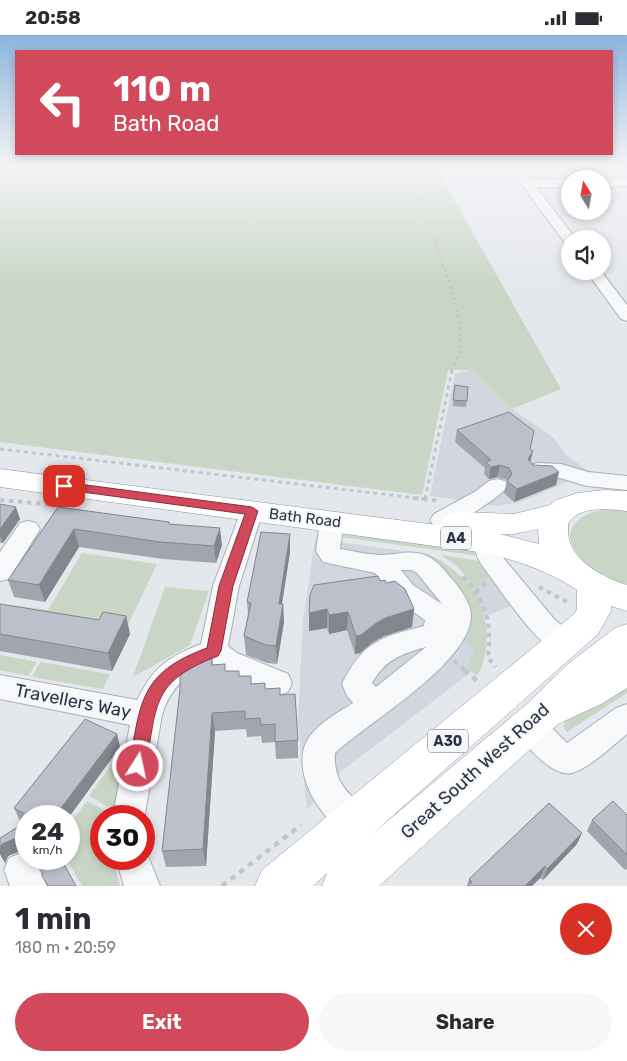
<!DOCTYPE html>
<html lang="en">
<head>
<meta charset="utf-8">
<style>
	:root { --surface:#fff; --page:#f7f7f7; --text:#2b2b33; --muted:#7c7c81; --accent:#d1495b }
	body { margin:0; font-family:Rubik,sans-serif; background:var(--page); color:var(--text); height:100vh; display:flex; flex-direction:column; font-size:19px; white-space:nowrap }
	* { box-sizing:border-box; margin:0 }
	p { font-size:16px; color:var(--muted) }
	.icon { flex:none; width:28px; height:28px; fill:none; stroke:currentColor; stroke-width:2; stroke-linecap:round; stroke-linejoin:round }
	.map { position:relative; height:851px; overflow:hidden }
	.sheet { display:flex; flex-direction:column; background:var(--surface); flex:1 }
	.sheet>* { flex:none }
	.guide { position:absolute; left:15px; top:15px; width:598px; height:105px; border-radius:0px; box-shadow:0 2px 8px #0003; background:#d1495b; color:#fff; overflow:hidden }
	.needle { width:32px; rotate:349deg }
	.controls { position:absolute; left:561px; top:135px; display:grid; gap:10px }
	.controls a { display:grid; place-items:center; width:50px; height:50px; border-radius:50%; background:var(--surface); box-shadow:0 2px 8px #0003; font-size:25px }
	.speed { position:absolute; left:15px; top:770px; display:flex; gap:10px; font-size:25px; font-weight:700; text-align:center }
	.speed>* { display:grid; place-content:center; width:65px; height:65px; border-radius:50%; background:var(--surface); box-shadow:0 2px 8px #0003; line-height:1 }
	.speed small { font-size:12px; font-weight:400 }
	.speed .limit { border:8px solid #d22; background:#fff; color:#111 }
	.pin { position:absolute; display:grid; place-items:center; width:42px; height:42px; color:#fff; margin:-21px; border-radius:10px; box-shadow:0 2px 8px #0006 }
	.me { position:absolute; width:55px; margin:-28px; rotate:10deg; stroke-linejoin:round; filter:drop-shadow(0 0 4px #0008) }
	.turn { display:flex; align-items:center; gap:18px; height:105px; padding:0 15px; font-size:22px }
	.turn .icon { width:65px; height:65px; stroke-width:2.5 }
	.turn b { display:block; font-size:35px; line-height:42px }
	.round { display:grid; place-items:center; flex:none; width:52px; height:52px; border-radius:26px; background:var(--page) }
	.overview { display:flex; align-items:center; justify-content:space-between; height:85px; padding:0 15px }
	h1 { font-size:30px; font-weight:700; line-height:38px }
	.primary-button { display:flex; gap:10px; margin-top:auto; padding:10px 15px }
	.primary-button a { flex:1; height:58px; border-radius:30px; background:var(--accent); color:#fff; font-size:20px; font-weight:700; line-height:58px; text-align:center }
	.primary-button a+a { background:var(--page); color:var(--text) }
	.status { display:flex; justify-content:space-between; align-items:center; height:35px; padding:0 25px; background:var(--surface); direction:ltr }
	.status svg { height:14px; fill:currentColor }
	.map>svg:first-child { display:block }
</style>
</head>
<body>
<div class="status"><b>20:58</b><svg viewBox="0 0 49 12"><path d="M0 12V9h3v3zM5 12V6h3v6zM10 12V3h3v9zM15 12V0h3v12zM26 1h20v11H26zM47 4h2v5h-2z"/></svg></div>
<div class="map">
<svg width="627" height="851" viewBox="0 0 627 851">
	<rect width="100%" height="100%" fill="#e4e7ec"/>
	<!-- built -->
	<path fill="#d2d6de" d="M472,335L512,374L554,403L566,420L590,437L521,467L497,471L430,461L455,339Z
		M315,504L427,519L447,530L460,542L490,532L519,568L480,583L475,632L466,641L343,735L307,775L298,686L303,585Z"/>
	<!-- green -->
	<path fill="#c9d6c5" d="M0,131H435L561,354L512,374L472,335H448L422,460L0,407Z
		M611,474L627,476V551C611,545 595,538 583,526C555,496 578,476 611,474Z
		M347,498L471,515L480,521L341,502Z
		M82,518L157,529L128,590L5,582L13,570L48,575Z
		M427,519C463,533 492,572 486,612C485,622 483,632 477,641L467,633L473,619L474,610L465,607L469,598L470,581L426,522Z
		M441,520L480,526L489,540L476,554L458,532Z
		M165,552L209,556L190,610L133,642Z
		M0,620L37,627L28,641L0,635Z
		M40,627L110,639L103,654L32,642Z
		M627,644V658L567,697C563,693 563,688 567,683Z
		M122,715H126L116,776L89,761Z
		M87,766L116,781H101V824H114L117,841L121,851H82L67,824L69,790Z"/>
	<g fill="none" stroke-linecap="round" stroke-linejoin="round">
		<!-- minor casing -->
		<g stroke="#a9aeb7" stroke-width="2">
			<path id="minor" d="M508,131H520L531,145L570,144V152H536L576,204H570V209L565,208Z
				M627,143V151L602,152V144Z
				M586,236H601L627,270V286L621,284Z
				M538,428L561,429L588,437L627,441V455L587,451L560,443L530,440L527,435L530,430Z
				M497,444L505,446L508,451C502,461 453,493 441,493C439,493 436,491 434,491L430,485L434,479L476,456L489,446Z
				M252,468L260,470L263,476L239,551L228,611L237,618L288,639L292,648L288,657L278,660L217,634L210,629C184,642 171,652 162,680L144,785V781H113L130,690L0,664V640L137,665C153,632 168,622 201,609L213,551L241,476L244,470Z
				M332,478L340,480L344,486L340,514C354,516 368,520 382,520C398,520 411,514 427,521C439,526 448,540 457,550C463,558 471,570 471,580C472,627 367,688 335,718C333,758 358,758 371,787L366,799L354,803C323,791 286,733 310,701C320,687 339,677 353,668L347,661L342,649C362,607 381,602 424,591L425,585L395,564L375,538L323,527L316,516L320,486L324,480ZM401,535H411L417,538L442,569L413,550ZM426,612L376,652L372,648C385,625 401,619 426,612Z
				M28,486L36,488L40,494L9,544L0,546V517L20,488Z
				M486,498L494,501L500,519L555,585L573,599L577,607L573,615C566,617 561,619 554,615C533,605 497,550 481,529C476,520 472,511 478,501Z
				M627,669V699C612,711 590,733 572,738C552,743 521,707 514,691L518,681L529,678L540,681L567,708L616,673Z
				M144,811L160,851H124L116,824H144Z
				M21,818L26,820V824H34L47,851H10L4,835L9,823Z"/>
		</g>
		<!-- highway casing -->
		<g stroke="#8b94a3" stroke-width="1">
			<path id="highway" d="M0,434L445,491L443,487L447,480L458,477L514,479L550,470L556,465L578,458L604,455L627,456V476C609,474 578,470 568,489C568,497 568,505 572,512C581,531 608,544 627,550V576L611,571V576L598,599L371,800L528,668L569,628L615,593L627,589V653L601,669L558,689L379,851H322L327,838L313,851H255L262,835L574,579L577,574V555C549,536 518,526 486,518L0,452ZM538,494L539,509L500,499H514Z"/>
		</g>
		<!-- path-far4 -->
		<path stroke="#c2c5cb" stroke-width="2" stroke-dasharray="2.5 2.5" stroke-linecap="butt" d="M403,131L439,218"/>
		<!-- path-far3 -->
		<path stroke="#c2c5cb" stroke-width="2.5" stroke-dasharray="3 3" stroke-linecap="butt" d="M438,217C449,244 470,300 456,327"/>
		<!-- path-far2 -->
		<path stroke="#c2c5cb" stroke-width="3" stroke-dasharray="4 4" stroke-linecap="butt" d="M0,414L425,464
			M425,464L452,335L457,326"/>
		<!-- path-far1 -->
		<path stroke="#c2c5cb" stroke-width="4" stroke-dasharray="4.5 4.5" stroke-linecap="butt" d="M414,463L440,466
			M0,465L67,471
			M463,542C487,568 492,588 488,623L496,632
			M539,552L569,568
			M476,557L487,547
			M454,626L466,636"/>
		<!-- path -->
		<path stroke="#c2c5cb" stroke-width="4.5" stroke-dasharray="5.5 5.5" stroke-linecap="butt" d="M464,635L479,647
			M222,851L301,790"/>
		<!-- minor -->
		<use href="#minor" fill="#f7f8fa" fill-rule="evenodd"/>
		<!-- highway -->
		<use href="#highway" fill="#fff" fill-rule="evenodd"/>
	</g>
	<!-- wall -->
	<path fill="#a1a5ae" d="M455,350L468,352L466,372L453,371Z
		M457,395L530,414V427L533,430L556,450L514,467L504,458L507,445L497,442L489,444L484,439L485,433L455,407Z
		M0,469L20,484L3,508H0Z
		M58,472L170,489L222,510L216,528L163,524L79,512L45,567L14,562L8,545Z
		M290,499V517L282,569H283L284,587L277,629L267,628L246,620L244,601L248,579L247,567Z
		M380,546L386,548L414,574L412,592L384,601L373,607L360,618L355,619L347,595L329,599L327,593L309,596V578Z
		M0,569L99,585L126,581L130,599L112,636L0,616Z
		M212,623L213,630L226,636L239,641L252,649L280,660L298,705V723L276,724L275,707L262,708L261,701L247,702L246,694L215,696L206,831L166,832L162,816L188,635Z
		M117,699L120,712L69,782V781H26V819V818L20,816L8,821L5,828L0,819L24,788L20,786L14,773Z
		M627,780V834L625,835L587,796L592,785Z
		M577,809L543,845L540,843L532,851H467L469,844Z"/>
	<!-- shaded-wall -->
	<path fill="#83868d" d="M533,416L530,428L528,424Z
		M500,430L497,442L489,444L491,432Z
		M559,437L556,450L514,467L517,454Z
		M16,472L20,484L3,508L0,500V494Z
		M220,493L222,510L216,528L214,511Z
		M74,494L79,512L45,567L39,550Z
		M290,499V517L279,587V569Z
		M283,569L284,587L277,629L276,611Z
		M327,574V593L309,596V578Z
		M414,574L412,592L384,601L373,607L360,618L355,619L356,601L375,589L385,583Z
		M348,577L347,595L329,599V580Z
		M126,581L130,599L112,636L108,618Z
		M212,678L215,696L206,831L203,814Z
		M117,699L120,712L69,782V781H55Z
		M582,798L577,809L543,845L547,834Z
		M14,804L20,816L8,821L5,828L0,819V813L2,809Z
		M545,831L540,843L532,851H525Z"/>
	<!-- building -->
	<path fill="#bbc0ca" stroke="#83868d" d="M455,350L468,352L467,366L453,365Z
		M509,377L534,396L530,414L533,416L528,424L533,430L552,431L559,437L517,454L507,446L512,439L509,433L500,430L491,432L486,427L491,425L457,395Z
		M0,469L16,472L0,494Z
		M58,472L169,487V489L220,493L214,511L160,507L74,494L39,550L8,545Z
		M261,497L290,499L279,569H283L276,611L266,610L244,601L251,568L247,567Z
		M378,541L380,546L385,545L386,548L395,546L405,554L414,574L385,583L375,589L361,600L356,601L348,577L329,580L327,574L309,578L310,560L314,550Z
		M0,569L99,585L103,577L126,581L108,618L0,599Z
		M212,623V630L225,629V636H239V641H251V649L265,648V654L280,653V660L295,659L298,705L275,707V689L261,690L260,683L245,684V676L212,678L203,814L162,816L180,654V635H188V631H194L195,624Z
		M85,684L117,699L55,781H29L14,773Z
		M613,766L627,780V820L592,785Z
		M549,768L582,798L547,834L545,831L525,851H467L472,847L469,844Z
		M26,787V811L22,810L21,806L14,804L2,809L0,813V803Z
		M36,824H61L76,851H48L42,841L43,838Z"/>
	<!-- sky -->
	<linearGradient id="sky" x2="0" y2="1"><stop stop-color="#8bb4dd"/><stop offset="0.52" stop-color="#f3f4f6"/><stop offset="1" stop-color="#f3f4f6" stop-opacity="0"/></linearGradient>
	<rect width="627" height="250" fill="url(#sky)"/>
	<!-- route -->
	<path fill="#d1495b" stroke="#882f3b" d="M64,447L252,472L258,476L233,551L221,616L218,621C152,646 157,668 146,731L144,736L138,739L132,736L129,731C141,667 139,638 207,613L219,551L245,479L60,454L59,451L60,449Z"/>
	<g text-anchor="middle" stroke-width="4.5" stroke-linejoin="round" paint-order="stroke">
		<!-- shield labels -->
		<g fill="#f4f6f9" stroke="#676e7b" stroke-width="1">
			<rect x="441" y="491.5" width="30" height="23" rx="4"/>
			<rect x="428" y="694.5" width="40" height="23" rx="4"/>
		</g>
		<g font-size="14" font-weight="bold" fill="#2b3445">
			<text x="456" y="508">A4</text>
			<text x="448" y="711">A30</text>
		</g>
		<!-- street labels -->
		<g font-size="15" fill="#2b3445" stroke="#f4f6f9">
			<text transform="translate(305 483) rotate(7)" y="5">Bath Road</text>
		</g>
		<!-- near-street labels -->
		<g font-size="18" fill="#2b3445" stroke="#f4f6f9">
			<text transform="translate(73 666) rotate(11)" y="6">Travellers Way</text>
			<text transform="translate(475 736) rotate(-42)" y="6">Great South West Road</text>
		</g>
	</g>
</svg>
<div class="controls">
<a><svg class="needle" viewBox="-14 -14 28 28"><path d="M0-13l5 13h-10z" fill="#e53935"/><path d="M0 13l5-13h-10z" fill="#7c7c81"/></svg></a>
<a><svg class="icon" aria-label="sound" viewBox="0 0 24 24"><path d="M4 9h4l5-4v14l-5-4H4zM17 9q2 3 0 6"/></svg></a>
</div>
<div class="speed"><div>24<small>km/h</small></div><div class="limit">30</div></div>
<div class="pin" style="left:64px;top:451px;background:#d93025"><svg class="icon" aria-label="arrive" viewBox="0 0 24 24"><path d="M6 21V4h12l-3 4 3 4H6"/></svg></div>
<svg class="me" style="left:138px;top:731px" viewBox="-20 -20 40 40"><circle r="17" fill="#d1495b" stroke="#fff" stroke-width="3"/><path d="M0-11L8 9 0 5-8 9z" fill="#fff"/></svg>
<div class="guide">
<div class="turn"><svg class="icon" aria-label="left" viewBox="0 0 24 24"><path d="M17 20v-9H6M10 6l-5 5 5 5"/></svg><div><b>110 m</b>Bath Road</div></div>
</div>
</div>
<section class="sheet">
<div class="overview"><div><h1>1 min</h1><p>180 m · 20:59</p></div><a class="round" style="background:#d93025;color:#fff"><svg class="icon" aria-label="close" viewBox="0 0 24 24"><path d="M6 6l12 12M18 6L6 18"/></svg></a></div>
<div class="primary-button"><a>Exit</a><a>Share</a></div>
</section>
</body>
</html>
